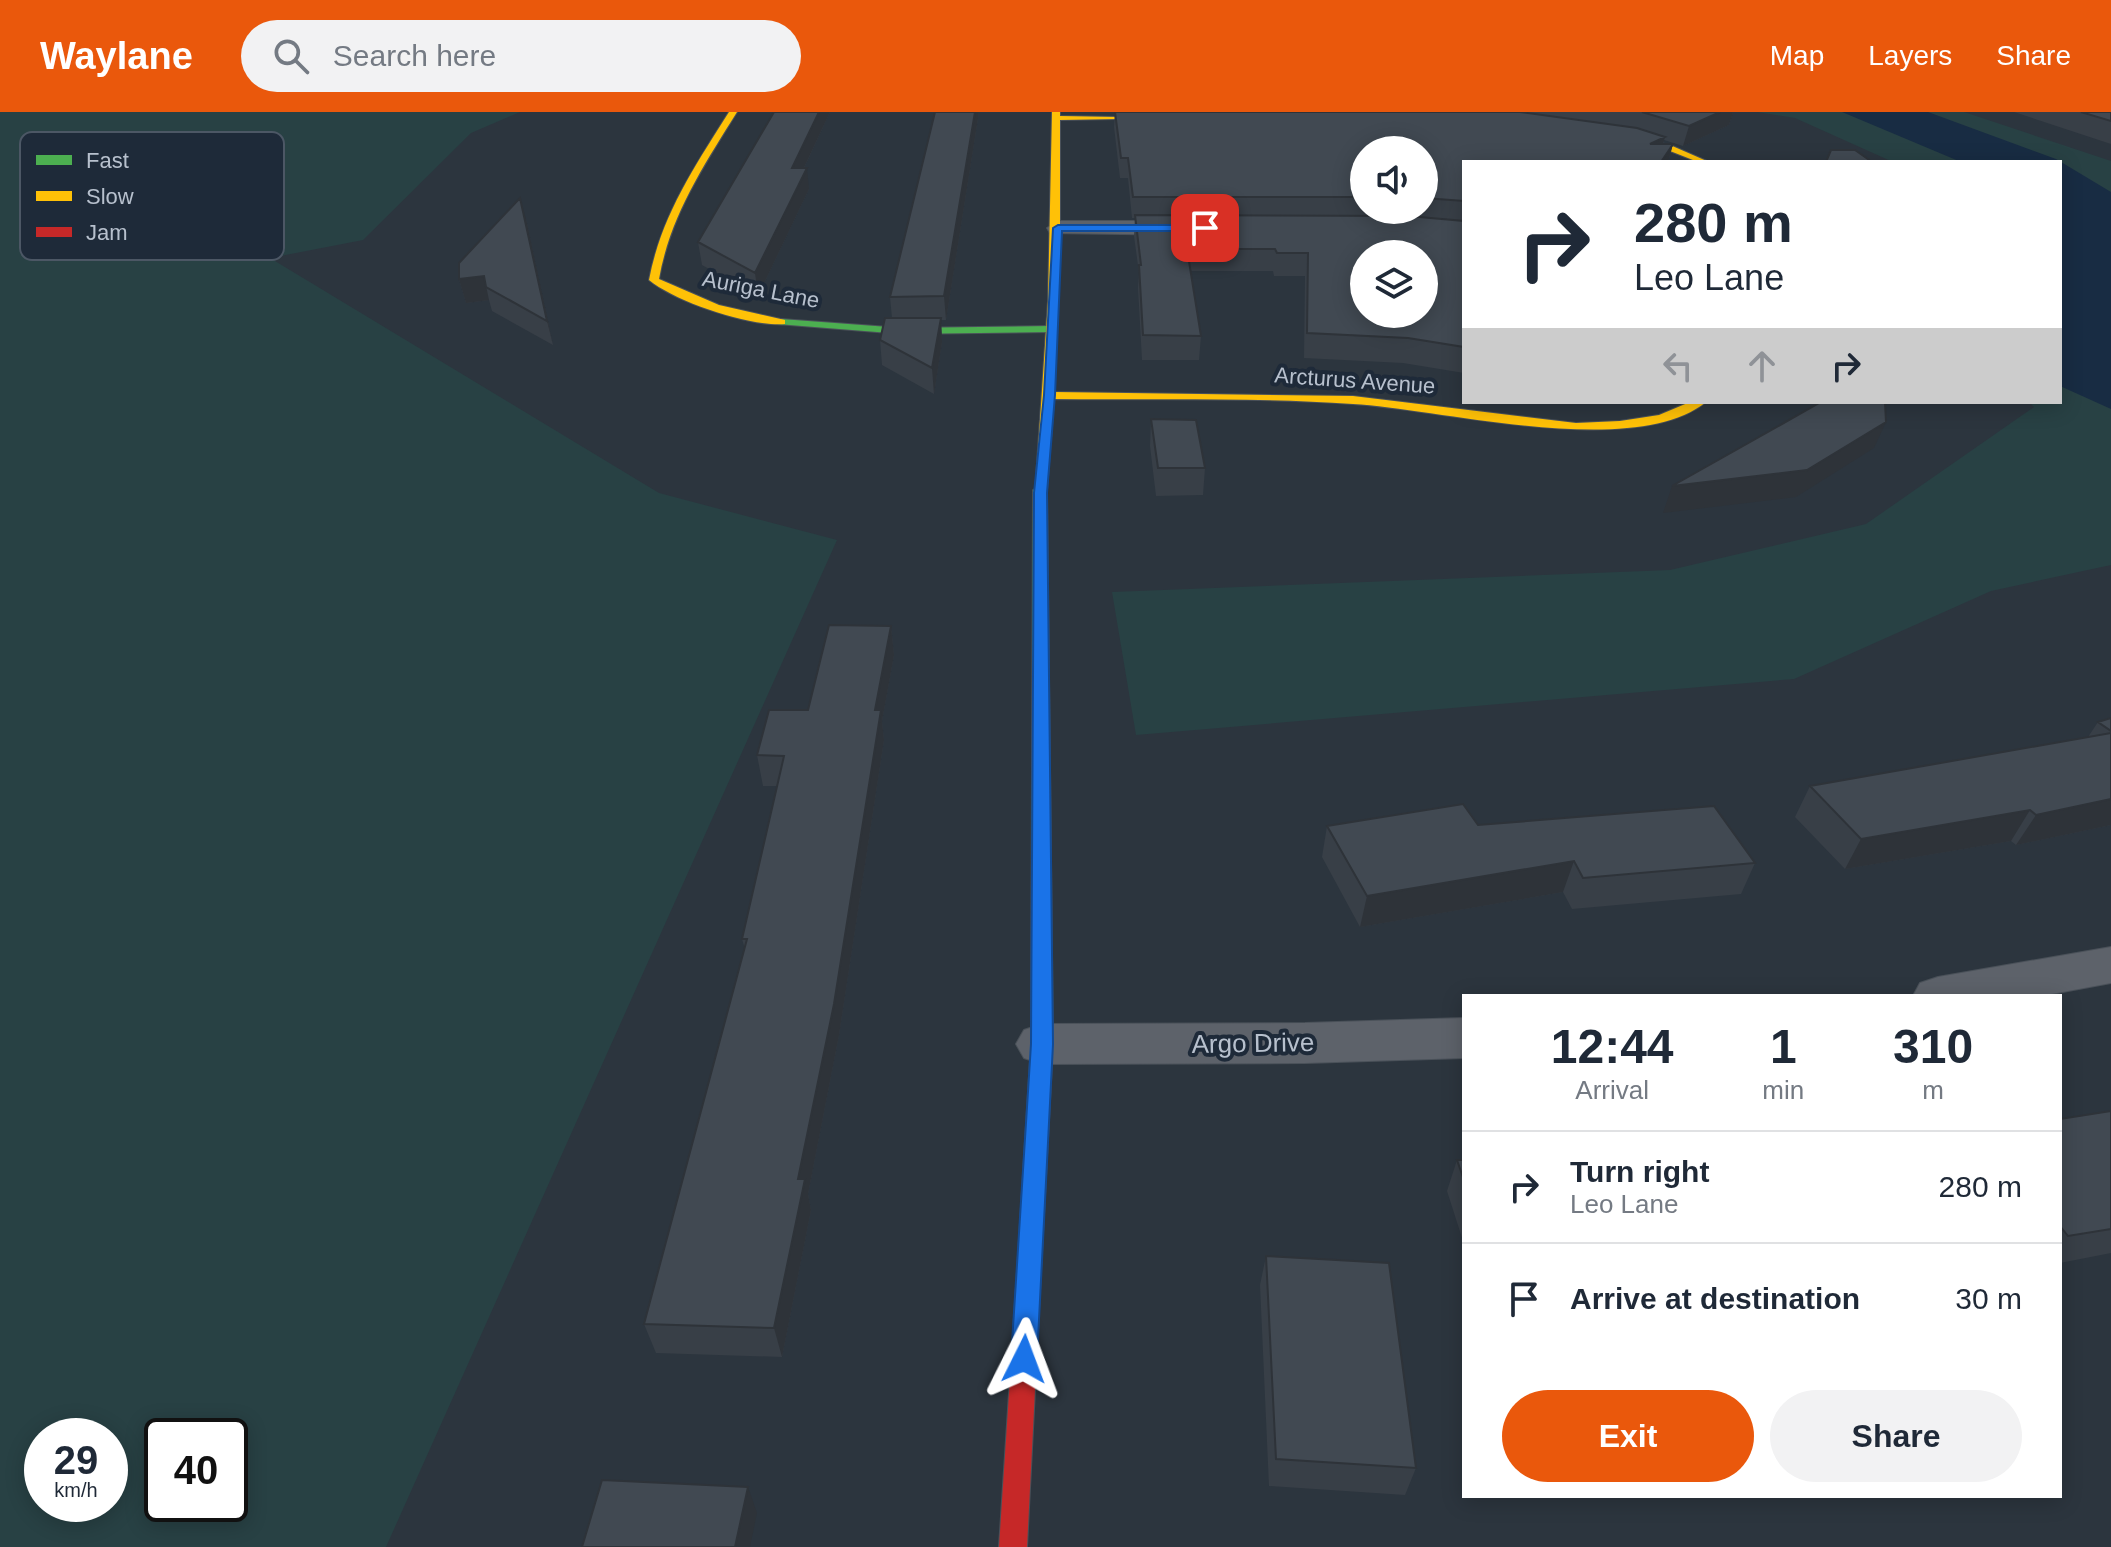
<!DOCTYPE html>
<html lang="en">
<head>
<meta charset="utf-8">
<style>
	:root { --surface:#fff; --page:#f2f2f3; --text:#1f2937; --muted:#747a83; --line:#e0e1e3; --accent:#ea580c }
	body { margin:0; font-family:Arial,sans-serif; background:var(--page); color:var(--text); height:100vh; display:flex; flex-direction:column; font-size:30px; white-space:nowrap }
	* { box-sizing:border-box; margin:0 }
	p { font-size:26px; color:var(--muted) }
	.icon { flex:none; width:44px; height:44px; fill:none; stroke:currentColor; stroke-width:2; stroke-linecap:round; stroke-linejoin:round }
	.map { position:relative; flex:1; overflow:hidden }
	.sheet { position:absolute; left:1462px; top:882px; width:600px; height:504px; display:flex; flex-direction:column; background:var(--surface); border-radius:0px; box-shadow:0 4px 20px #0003 }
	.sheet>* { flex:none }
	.hud { position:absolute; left:1462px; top:48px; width:600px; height:244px; border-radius:0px; box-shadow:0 4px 20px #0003; background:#fff; color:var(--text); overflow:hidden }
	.fabs { position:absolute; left:1350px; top:24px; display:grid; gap:16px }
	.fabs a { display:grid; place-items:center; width:88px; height:88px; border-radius:50%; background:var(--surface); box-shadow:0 4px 20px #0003; font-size:40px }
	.speed { position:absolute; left:24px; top:1306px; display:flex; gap:16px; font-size:40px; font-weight:700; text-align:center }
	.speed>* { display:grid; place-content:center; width:104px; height:104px; border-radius:50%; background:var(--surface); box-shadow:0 4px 20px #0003; line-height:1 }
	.speed small { font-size:20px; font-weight:400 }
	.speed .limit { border:4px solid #111; border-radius:12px; background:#fff; color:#111 }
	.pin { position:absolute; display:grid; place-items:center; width:68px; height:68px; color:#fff; margin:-34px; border-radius:16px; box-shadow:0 4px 12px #0006 }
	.me { position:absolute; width:88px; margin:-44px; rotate:3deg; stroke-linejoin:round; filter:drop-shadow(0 0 6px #0008) }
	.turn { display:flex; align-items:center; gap:28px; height:168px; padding:0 40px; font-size:36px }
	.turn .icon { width:104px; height:104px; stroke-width:2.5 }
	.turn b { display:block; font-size:56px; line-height:68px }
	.lanes { display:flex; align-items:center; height:76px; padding:0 40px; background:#0003; justify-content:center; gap:40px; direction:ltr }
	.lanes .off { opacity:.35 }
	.eta { display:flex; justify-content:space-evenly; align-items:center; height:136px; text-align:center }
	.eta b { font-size:48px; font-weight:700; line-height:56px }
	.primary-button { display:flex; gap:16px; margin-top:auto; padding:16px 40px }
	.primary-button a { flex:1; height:92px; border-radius:48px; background:var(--accent); color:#fff; font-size:32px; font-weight:700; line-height:92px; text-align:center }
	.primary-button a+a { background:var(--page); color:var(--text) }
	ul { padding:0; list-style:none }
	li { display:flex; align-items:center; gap:24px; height:112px; padding:0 40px; border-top:2px solid var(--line) }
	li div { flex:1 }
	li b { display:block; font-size:30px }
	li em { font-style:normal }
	header { display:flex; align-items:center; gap:48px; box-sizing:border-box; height:112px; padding:0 40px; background:var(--accent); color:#fff }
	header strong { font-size:38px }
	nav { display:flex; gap:44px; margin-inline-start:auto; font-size:28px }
	.search { width:560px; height:72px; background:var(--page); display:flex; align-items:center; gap:20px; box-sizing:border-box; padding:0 28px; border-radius:44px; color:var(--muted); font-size:30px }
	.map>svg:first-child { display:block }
</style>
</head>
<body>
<header>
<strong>Waylane</strong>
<div class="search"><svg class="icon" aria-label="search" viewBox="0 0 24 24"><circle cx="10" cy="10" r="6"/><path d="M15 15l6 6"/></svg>Search here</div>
<nav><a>Map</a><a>Layers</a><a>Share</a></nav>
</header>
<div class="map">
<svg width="2111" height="1435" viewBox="0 0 2111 1435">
	<rect width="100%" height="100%" fill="#2c353e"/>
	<!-- green -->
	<path fill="#284144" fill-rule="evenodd" d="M0,0H520L471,21L363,128L270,146L659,381L837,428L386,1435H0ZM42,1324H110V1392H42ZM162,1324H230V1392H162Z
		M1757,0H1964L2111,49V453L1991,479L1794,567L1136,623L1112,480L1670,458L1866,412L2034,295L2029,290H2060V50H1893L1795,6Z"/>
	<!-- water -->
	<path fill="#182c43" d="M1842,0H1928L2056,47L2111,80V297L2060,274V50H1961Z"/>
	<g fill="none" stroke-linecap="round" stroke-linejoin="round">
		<!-- street casing -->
		<g stroke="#4a5159" stroke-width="2">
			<path id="street" d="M1058,109H1194L1205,116L1194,123L1050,121L1047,116Z
				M2111,835V871L2041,884H1913L1920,871L1938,865Z
				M1464,906V946L1305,951L1042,952L1024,946L1016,932L1024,918L1042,912L1305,911Z"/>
		</g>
		<!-- fast casing -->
		<g stroke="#4a5159" stroke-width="2">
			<path id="fast" d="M781,207L902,216L1051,214L1056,217L1051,220L902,222L777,212L776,210Z
				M1040,374L1047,378L1053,932L1041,1159L1038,1167L1029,1170L1020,1167L1017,1159L1031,932L1033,378Z"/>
		</g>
		<!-- slow casing -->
		<g stroke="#4a5159" stroke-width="2">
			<path id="slow" d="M729,0H737C704,53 670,104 659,167L719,193L785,208V212C750,215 676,190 649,168C661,104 695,54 729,0Z
				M1052,0H1060V4L1176,6L1060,8V142L1054,280L1353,284L1576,311L1620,309L1659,303L1690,290H1706C1635,348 1441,297 1353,292C1254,285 1153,288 1054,287L1047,378L1035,381L1048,189Z
				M1613,22L1670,33L1709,50H1698L1665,37L1613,26Z"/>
		</g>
		<!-- jam casing -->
		<g stroke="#4a5159" stroke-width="2">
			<path id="jam" d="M1029,1148L1038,1151L1041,1159L1027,1435H999L1017,1159L1020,1151Z"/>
		</g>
		<!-- street -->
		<use href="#street" fill="#5d626a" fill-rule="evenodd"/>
		<!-- fast -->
		<use href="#fast" fill="#4caf50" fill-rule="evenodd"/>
		<!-- slow -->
		<use href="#slow" fill="#ffc107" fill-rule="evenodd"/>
		<!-- jam -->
		<use href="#jam" fill="#c62828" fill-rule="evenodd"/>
	</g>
	<!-- wall -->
	<path fill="#383f47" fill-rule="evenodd" d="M774,0H830L804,56L809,77L758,184L702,153L698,130Z
		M935,0H979L946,208H941L942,230L934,282L882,253L880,228L892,206L890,185Z
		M1115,0H1733L1729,13L1683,34L1664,28L1663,32H1673L1668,50H1464V261L1403,251L1304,246L1305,164H1274L1273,159H1191L1201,224L1199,248H1142L1138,176L1139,161L1134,124L1135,106H1132L1128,66H1120L1114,15ZM1364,38H1424V98H1364Z
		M2014,0H2111V32Z
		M526,107L553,233L492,199L489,188L466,191L459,167Z
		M1151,307L1205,356L1203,383L1156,384L1150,334Z
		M891,514L894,543L882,609L884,628L839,923L808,1082L811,1098L782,1245L656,1241L644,1212L745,837L742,827L777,674H763L757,643L808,598Z
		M2111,606V713L2016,733L2011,729L1845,757L1795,705L1810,674L2088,625L2098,610Z
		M1478,713L1755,751L1741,782L1572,797L1563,780L1360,815L1322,745L1327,714Z
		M2111,999V1141L2060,1151V1007Z
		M1457,1048H1464V1132L1447,1079Z
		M1266,1144L1416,1356L1405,1383L1269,1374L1260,1173Z"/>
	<!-- shaded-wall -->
	<path fill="#2e3339" d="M819,0H830L794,77L792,56Z
		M975,0H979L946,208L944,184Z
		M1720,0H1733L1729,13L1683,34L1689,14Z
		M1665,25L1659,45L1650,32Z
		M1673,32L1668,50H1661Z
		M807,56L809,77L758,184L755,161Z
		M520,86L526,107L553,233L547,209Z
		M484,164L489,188L466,191L459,167Z
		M941,206L942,230L934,282L932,256Z
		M1886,310L1874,336L1796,385L1663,401L1672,374Z
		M891,514L894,543L882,609L884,628L839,923L808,1082L811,1098L782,1245L774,1216L875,598Z
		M2111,687V713L2016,733L2036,703Z
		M2030,698L2011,729L1845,757L1861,727Z
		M1574,749L1563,780L1360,815L1367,784Z
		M748,1375L757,1401L750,1435H735Z"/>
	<!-- building -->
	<path fill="#414952" stroke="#2e3339" stroke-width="2" fill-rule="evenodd" d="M774,0H819L792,56H807L755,161L698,130Z
		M935,0H975L944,184L890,185Z
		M1115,0H1520L1637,16L1665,25L1650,32H1673L1661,50H1464V89L1424,86V38H1364V85H1133L1128,46H1121Z
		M1642,0H1720L1689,14Z
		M2081,0H2111V9Z
		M1831,38H1855L1872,50H1826Z
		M520,86L547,209L486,175L484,164L459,167V151Z
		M1135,103L1408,104L1464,109V235L1408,226L1307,221L1308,141H1277L1275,137H1187L1201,224L1143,223L1139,153H1141ZM1364,142H1424V202H1364Z
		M885,206H941L932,256L880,228Z
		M1821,290H1885L1886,310L1807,358L1672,374Z
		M1151,307L1196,308L1205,356H1158Z
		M829,513L891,514L875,598H881L834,892L798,1067H805L774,1216L644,1212L747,827H742L784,644L757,643L769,598H808Z
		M2111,606V619L2098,610Z
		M2111,621V687L2036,703L2030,698L1861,727L1810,674Z
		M1463,692L1478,713L1714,694L1755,751L1583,766L1574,749L1367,784L1327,714Z
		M2111,999V1117L2068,1124L2060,1114V1007Z
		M1457,1048H1464V1068Z
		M1266,1144L1389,1151L1416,1356L1276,1347Z
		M602,1368L748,1375L735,1435H582Z"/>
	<!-- route -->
	<path fill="#1a73e8" stroke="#114b97" stroke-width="2" d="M1058,113H1205L1210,116L1205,119H1062L1055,283L1047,381L1053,932L1037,1247L1033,1255L1024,1259L1014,1255L1011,1247L1031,932L1034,381L1044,283L1053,116Z"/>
	<g text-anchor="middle" stroke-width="8" stroke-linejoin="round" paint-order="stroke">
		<!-- far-street labels -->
		<g font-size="22" fill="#b7c0cd" stroke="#1e2a39">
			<text transform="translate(761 177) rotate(11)" y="8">Auriga Lane</text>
			<text transform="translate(1355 268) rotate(4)" y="8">Arcturus Avenue</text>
		</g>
		<!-- street labels -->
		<g font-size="26" fill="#b7c0cd" stroke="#1e2a39">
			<text transform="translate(1253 931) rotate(-1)" y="9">Argo Drive</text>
		</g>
	</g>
	<!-- legend -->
	<rect x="20" y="20" width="264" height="128" rx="12" fill="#1e2a39" stroke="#4c5765" stroke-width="2"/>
	<rect x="36" y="43" width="36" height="10" fill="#4caf50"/>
	<rect x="36" y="79" width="36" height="10" fill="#ffc107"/>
	<rect x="36" y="115" width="36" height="10" fill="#c62828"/>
	<g font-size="22" fill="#b7c0cd">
		<text x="86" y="56">Fast</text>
		<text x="86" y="92">Slow</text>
		<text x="86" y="128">Jam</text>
	</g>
</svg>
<div class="fabs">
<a><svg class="icon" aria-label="sound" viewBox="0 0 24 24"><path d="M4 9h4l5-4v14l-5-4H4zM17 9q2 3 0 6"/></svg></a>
<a><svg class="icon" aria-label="layers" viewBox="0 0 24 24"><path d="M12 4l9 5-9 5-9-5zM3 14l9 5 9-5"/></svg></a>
</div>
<div class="speed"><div>29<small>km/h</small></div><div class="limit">40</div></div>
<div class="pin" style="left:1205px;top:116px;background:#d93025"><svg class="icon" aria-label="arrive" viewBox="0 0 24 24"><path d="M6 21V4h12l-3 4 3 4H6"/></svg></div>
<svg class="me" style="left:1024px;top:1247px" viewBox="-20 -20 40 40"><path d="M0-17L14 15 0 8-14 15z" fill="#1a73e8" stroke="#fff" stroke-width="4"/></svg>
<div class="hud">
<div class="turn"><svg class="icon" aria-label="right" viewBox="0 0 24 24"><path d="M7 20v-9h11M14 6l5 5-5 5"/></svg><div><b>280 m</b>Leo Lane</div></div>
<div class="lanes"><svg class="icon off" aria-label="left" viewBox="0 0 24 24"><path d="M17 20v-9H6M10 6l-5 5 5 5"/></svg><svg class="icon off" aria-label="ahead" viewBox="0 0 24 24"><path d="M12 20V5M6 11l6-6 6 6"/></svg><svg class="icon" aria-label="right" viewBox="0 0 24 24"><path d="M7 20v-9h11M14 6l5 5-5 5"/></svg></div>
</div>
<section class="sheet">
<div class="eta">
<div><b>12:44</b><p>Arrival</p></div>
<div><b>1</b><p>min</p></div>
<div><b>310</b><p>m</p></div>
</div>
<ul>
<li><svg class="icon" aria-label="right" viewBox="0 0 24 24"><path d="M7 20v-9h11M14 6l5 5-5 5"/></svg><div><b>Turn right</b><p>Leo Lane</p></div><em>280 m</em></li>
<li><svg class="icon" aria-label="arrive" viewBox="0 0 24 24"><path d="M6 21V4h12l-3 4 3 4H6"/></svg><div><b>Arrive at destination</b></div><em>30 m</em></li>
</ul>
<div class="primary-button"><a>Exit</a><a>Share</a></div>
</section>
</div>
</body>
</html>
